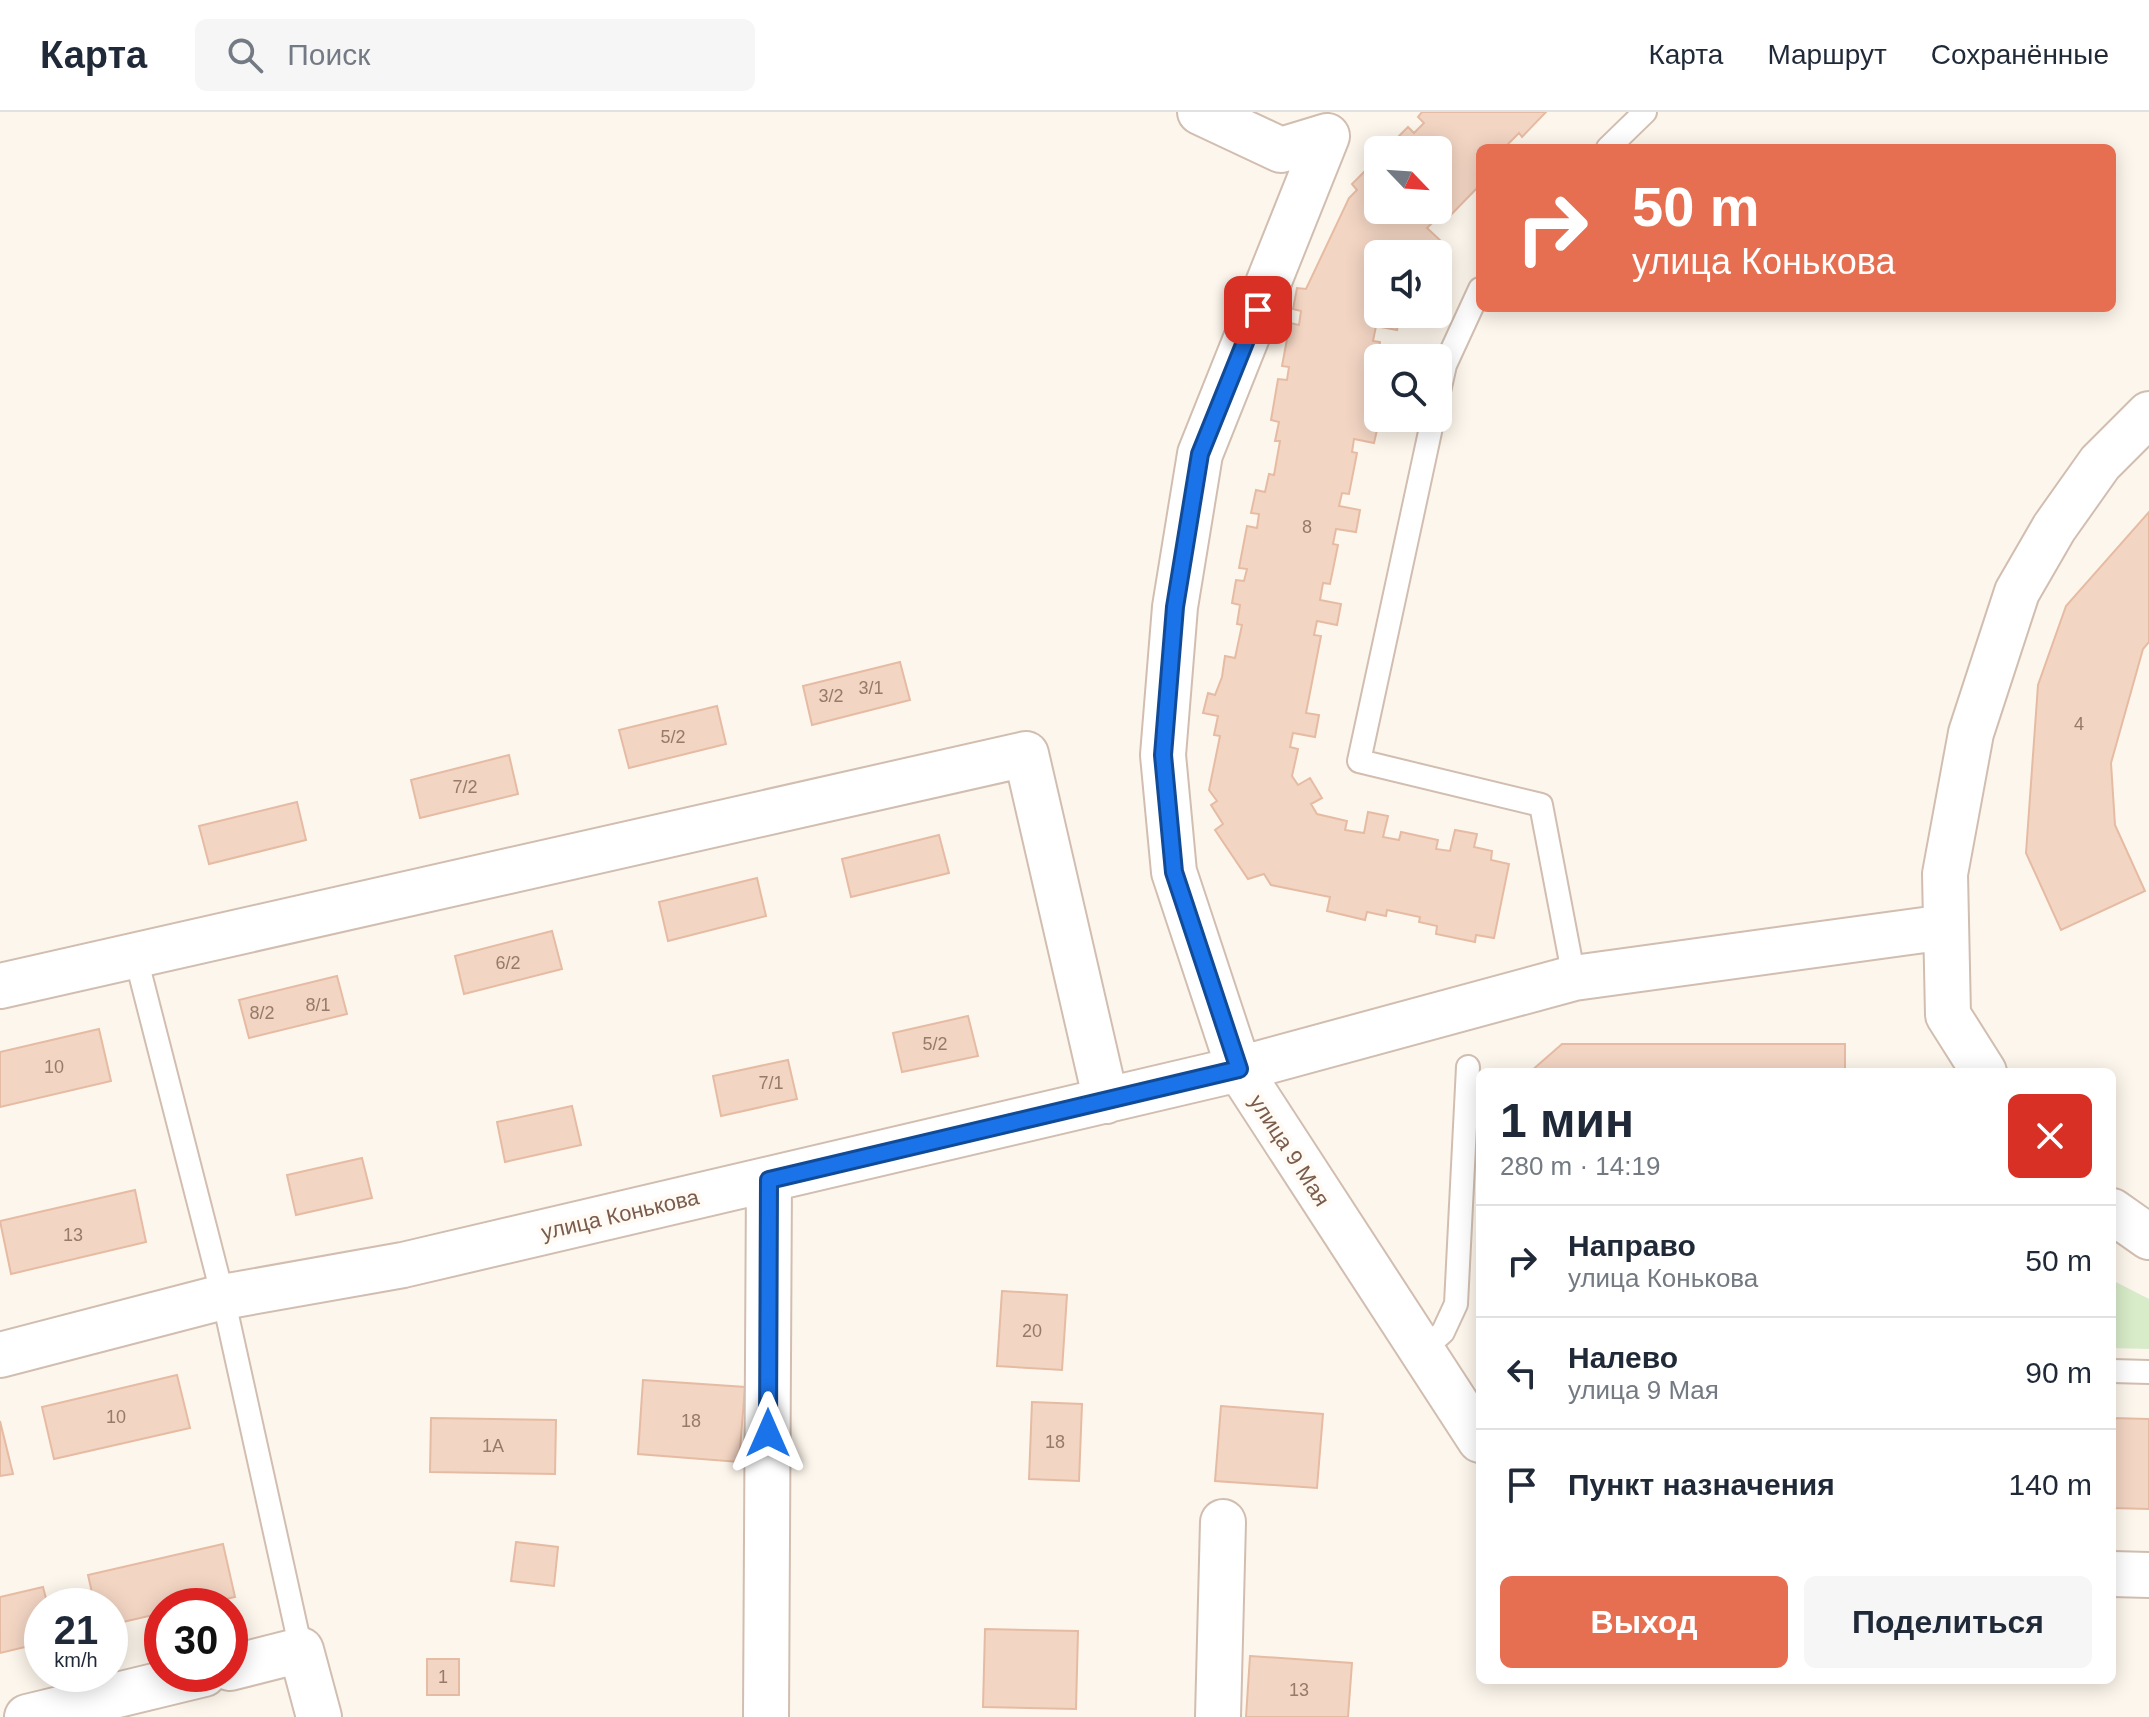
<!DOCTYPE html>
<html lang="ru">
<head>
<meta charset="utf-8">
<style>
	:root { --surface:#fff; --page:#f6f6f7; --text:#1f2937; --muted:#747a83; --line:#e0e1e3; --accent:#e76f51 }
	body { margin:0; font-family:Arial,sans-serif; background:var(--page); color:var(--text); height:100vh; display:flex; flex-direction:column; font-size:30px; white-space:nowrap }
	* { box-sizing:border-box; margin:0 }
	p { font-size:26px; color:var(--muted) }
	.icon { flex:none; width:44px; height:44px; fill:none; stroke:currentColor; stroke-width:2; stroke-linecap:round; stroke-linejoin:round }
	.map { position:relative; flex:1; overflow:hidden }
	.sheet { position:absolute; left:1476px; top:956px; width:640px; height:616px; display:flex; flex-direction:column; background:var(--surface); border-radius:12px; box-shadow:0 4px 20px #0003 }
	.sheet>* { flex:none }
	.top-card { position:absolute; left:1476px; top:32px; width:640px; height:168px; border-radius:12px; box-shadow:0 4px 20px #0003; background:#e76f51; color:#fff; overflow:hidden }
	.needle { width:52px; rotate:115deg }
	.controls { position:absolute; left:1364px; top:24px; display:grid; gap:16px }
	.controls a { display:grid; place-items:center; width:88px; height:88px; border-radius:12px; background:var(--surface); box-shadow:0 4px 20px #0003; font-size:40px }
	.speed { position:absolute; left:24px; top:1476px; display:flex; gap:16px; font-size:40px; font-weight:700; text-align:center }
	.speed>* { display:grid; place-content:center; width:104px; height:104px; border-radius:50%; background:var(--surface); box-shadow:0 4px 20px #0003; line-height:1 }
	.speed small { font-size:20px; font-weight:400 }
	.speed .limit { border:12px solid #d22; background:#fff; color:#111 }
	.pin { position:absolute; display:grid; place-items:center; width:68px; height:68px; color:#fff; margin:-34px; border-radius:16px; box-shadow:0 4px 12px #0006 }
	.me { position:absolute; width:88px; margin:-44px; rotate:0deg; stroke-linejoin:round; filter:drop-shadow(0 0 6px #0008) }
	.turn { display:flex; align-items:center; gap:28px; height:168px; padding:0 24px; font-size:36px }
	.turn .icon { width:104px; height:104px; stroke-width:2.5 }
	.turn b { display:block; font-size:56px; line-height:68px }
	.round { display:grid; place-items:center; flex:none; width:84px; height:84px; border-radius:12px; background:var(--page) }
	.overview { display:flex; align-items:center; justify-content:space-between; height:136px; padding:0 24px }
	h1 { font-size:48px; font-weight:700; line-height:60px }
	.button { display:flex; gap:16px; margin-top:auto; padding:16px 24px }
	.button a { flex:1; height:92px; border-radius:12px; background:var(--accent); color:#fff; font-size:32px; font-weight:700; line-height:92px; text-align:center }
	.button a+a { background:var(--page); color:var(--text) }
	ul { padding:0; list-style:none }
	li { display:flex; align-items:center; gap:24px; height:112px; padding:0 24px; border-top:2px solid var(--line) }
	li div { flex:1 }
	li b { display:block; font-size:30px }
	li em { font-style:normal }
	header { display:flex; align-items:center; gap:48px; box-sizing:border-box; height:112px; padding:0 40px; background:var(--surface); border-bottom:2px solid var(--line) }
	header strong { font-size:38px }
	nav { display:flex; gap:44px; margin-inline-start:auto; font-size:28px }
	.search { width:560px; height:72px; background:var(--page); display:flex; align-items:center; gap:20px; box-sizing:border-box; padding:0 28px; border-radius:12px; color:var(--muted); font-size:30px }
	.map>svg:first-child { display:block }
</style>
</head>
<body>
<header>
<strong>Карта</strong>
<div class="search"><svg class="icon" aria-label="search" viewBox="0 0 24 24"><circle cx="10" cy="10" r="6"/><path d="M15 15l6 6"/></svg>Поиск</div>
<nav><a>Карта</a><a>Маршрут</a><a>Сохранённые</a></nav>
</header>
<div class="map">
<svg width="2149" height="1605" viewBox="0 0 2149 1605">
	<rect width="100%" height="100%" fill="#fdf6ec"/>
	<!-- green -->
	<path fill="#d8ecc9" d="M2112,1168L2149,1187V1237L2112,1236Z"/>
	<!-- building -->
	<path fill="#f3d5c3" stroke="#e6bba3" stroke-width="2" d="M1422,0H1546L1522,25L1519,21L1507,33L1510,36H1480V73L1445,109L1439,104L1427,116L1443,131L1431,142L1420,136L1415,142H1378V202H1400L1397,218L1376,214L1373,229L1380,230L1366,307L1379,309L1374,331L1354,327L1352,340L1357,341L1349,382L1342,381L1339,394L1360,398L1356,420L1336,417L1333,432L1338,433L1330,472L1323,471L1320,488L1341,492L1337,513L1317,509L1314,523L1321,524L1306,601L1319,603L1315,625L1293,621L1290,635L1298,637L1292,664L1298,673L1310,666L1322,686L1311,692L1317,702L1347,709L1345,718L1364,721L1368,700L1388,704L1383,725L1399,728L1401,720L1438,728L1436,737L1450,739L1455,718L1477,722L1474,735L1492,739L1491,748L1509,752L1494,826L1476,823L1475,830L1436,822L1437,814L1419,810L1420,805L1387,798L1386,804L1367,800L1365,808L1327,799L1330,785L1271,773L1264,762L1248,767L1215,718L1223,712L1211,693L1217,689L1209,678L1220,624L1214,623L1218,604L1203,601L1208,581L1215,583L1222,565L1225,544L1235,546L1242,513L1237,512L1240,493L1232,491L1236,468L1244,469L1247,457L1239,456L1247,414L1257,416L1259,402L1251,401L1256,378L1265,380L1269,362L1274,363L1280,329H1275L1279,310L1271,308L1278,267L1287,268L1289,255L1282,254L1290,211L1299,213L1301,199L1293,197L1297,176L1306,177L1349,86L1357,78L1352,72L1367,57L1373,63L1378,58V98H1438V38H1385L1408,15L1414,21L1424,11L1418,5Z
		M2149,400V530L2143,537L2111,651L2115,713L2145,779L2061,818L2026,741L2038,573L2066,494Z
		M900,550L910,588L812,613L803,574Z
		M717,594L726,632L629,656L619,618Z
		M509,643L518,682L420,706L411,668Z
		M297,690L306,728L209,752L199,714Z
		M939,723L949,761L851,785L842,747Z
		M757,766L766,804L668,829L659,790Z
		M552,819L562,857L464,882L455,844Z
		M337,864L347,902L249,926L239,888Z
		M968,904L978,944L902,960L893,921Z
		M99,917L111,969L0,995V940Z
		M1562,932H1845V960H1530Z
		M788,948L797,987L721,1004L713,964Z
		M572,994L581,1033L505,1050L497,1010Z
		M362,1046L372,1086L296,1103L287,1063Z
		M135,1078L146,1130L11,1162L0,1109Z
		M1002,1179L1067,1183L1062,1258L997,1254Z
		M177,1263L190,1316L54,1347L42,1295Z
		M643,1268L745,1275L739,1350L638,1342Z
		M1032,1290L1082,1292L1079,1369L1029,1367Z
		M1221,1294L1323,1302L1317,1376L1215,1369Z
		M431,1306L556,1308L555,1362L430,1360Z
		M2112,1306L2149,1307V1397L2112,1396Z
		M0,1309L13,1362L0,1364Z
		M516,1430L558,1435L554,1474L511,1469Z
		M223,1432L235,1485L195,1494H162V1501L110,1513V1494H95L88,1463Z
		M43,1475L48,1494H42V1531L0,1541V1485Z
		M985,1517L1078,1519L1076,1597L983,1595Z
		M1250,1544L1352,1551L1348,1605H1246Z
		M427,1547H459V1583H427Z"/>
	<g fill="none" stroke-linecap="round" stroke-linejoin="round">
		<!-- lane casing -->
		<g stroke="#d1beb0" stroke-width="26">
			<path id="lane" d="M1608,36L1645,0
				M1438,284L1445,253L1480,177
				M1433,306L1359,649L1541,693L1574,866
				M135,842L223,1185L301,1538
				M1422,1239L1443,1220L1456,1192L1468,955
				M2112,1259L2149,1260"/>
		</g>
		<!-- street casing -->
		<g stroke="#d1beb0" stroke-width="48">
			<path id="street" d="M1200,0L1281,38L1327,24
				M1327,24L1200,342L1175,495L1163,643L1174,760L1239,957L1480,1328
				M0,874L1026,642L1106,989
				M1984,960L1948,903L1945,762L1971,621L2017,480L2054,416L2100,351L2149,302
				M2112,1099L2149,1125
				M0,1243L223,1185L403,1153L1239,957L1574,866L1946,815
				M2112,1462L2149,1463
				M230,1556L301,1538L319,1605
				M27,1605L204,1562
				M766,1605L769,1068
				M1218,1605L1223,1410"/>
		</g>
		<!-- lane -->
		<use href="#lane" stroke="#fff" stroke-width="22"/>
		<!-- street -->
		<use href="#street" stroke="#fff" stroke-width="44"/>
	</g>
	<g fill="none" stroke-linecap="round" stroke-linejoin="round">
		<!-- route casing -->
		<g stroke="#114b97" stroke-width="20">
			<path id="route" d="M768,1321L769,1068L1239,957L1174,760L1163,643L1175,495L1200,342L1258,198"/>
		</g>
		<!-- route -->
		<use href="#route" stroke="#1a73e8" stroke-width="14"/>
	</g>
	<g text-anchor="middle" stroke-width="8" stroke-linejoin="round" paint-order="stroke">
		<!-- number labels -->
		<g font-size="18" fill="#987a6a">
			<text x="1307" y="421">8</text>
			<text x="871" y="582">3/1</text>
			<text x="831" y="590">3/2</text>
			<text x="2079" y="618">4</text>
			<text x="673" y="631">5/2</text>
			<text x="465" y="681">7/2</text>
			<text x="508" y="857">6/2</text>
			<text x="318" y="899">8/1</text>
			<text x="262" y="907">8/2</text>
			<text x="935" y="938">5/2</text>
			<text x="54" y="961">10</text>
			<text x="771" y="977">7/1</text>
			<text x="73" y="1129">13</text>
			<text x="1032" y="1225">20</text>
			<text x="116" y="1311">10</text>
			<text x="691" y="1315">18</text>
			<text x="1055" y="1336">18</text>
			<text x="493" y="1340">1А</text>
			<text x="443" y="1571">1</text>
			<text x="1299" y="1584">13</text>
		</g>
		<!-- street labels -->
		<g font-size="22" fill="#7a5c4d" stroke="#fffaf3">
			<text transform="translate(1290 1038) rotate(57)" y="8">улица 9 Мая</text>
			<text transform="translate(620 1102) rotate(-13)" y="8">улица Конькова</text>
		</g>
	</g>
</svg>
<div class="controls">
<a><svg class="needle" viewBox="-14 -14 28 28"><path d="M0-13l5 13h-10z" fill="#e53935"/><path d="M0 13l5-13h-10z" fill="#747a83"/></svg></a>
<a><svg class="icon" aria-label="sound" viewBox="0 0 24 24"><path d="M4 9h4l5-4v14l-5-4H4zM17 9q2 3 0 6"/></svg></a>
<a><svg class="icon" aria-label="search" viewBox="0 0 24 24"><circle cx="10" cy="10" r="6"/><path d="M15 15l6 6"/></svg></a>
</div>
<div class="speed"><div>21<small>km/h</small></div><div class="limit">30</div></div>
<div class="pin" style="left:1258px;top:198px;background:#d93025"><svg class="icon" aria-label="arrive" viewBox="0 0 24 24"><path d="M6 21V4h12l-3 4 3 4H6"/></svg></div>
<svg class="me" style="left:768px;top:1321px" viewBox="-20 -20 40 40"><path d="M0-17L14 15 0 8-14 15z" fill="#1a73e8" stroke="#fff" stroke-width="4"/></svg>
<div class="top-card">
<div class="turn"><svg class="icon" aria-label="right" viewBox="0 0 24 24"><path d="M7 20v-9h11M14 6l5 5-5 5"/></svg><div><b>50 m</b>улица Конькова</div></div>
</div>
<section class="sheet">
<div class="overview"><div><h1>1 мин</h1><p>280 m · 14:19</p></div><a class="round" style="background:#d93025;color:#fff"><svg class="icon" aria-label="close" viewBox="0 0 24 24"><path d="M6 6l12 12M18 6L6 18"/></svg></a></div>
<ul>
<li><svg class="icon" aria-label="right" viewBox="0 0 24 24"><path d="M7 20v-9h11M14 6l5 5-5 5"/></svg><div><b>Направо</b><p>улица Конькова</p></div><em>50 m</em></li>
<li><svg class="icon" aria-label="left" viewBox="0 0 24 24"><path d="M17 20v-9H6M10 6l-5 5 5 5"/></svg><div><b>Налево</b><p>улица 9 Мая</p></div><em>90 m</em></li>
<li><svg class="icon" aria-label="arrive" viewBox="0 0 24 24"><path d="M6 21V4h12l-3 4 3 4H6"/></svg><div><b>Пункт назначения</b></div><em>140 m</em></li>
</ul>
<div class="button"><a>Выход</a><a>Поделиться</a></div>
</section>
</div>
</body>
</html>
